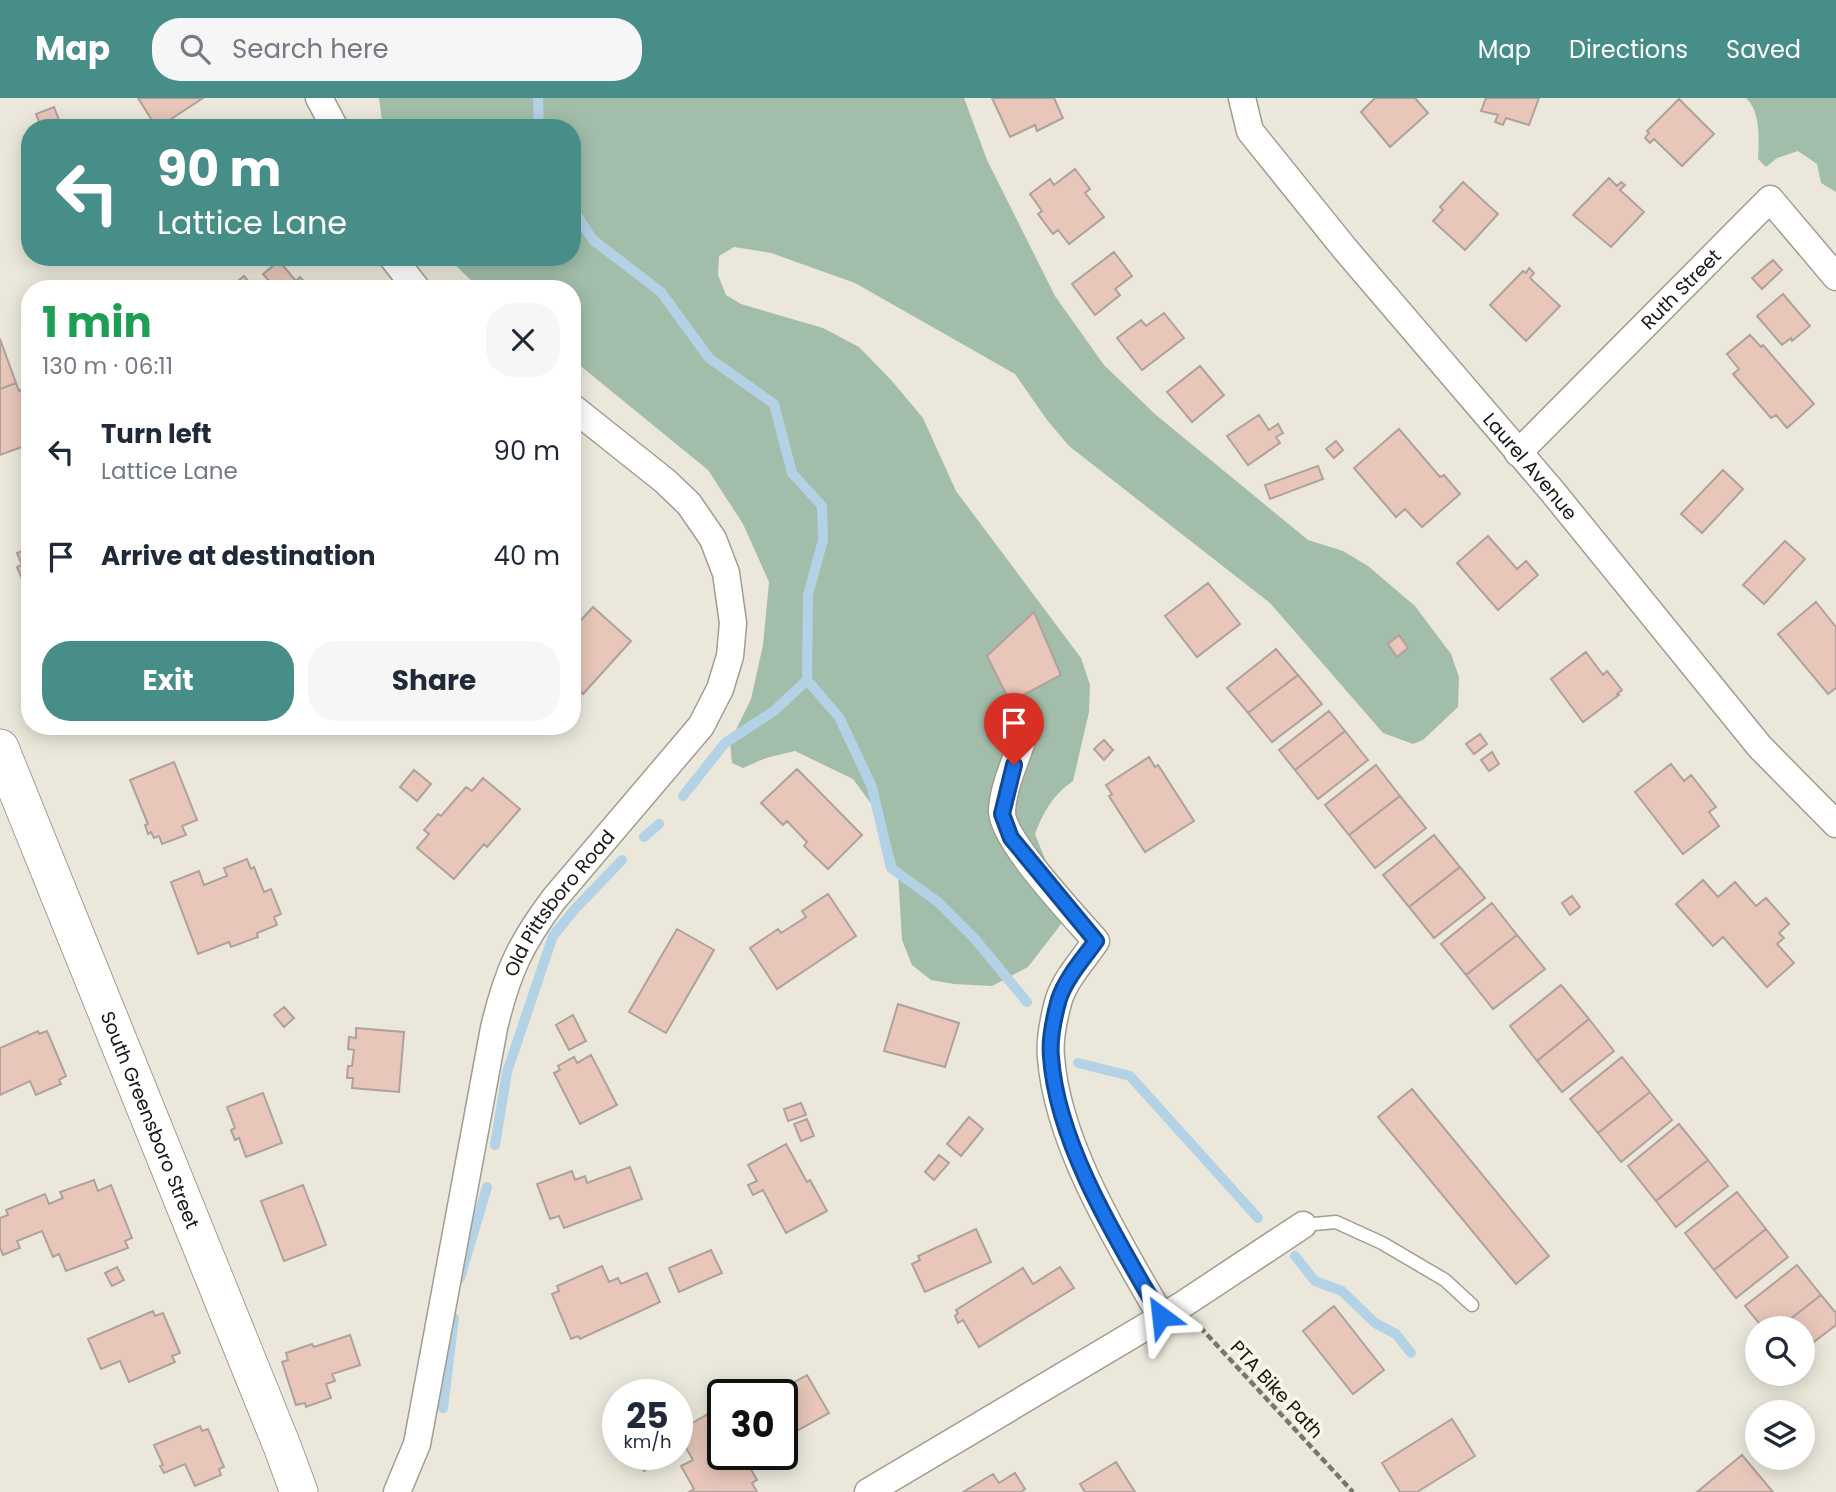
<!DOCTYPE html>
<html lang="en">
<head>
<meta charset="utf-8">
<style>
	:root { --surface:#fff; --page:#f6f6f7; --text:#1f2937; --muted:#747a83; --accent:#478e88 }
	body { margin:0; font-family:Poppins,sans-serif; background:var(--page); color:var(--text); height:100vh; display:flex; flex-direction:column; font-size:26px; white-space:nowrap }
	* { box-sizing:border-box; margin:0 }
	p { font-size:23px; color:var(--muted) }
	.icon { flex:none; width:38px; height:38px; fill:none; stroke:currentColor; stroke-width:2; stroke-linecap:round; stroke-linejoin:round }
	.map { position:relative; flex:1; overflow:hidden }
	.side { position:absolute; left:21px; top:182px; width:560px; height:455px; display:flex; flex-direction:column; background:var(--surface); border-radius:28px; box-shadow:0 4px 18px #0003 }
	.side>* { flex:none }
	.guide { position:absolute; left:21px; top:21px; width:560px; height:147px; border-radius:28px; box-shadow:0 4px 18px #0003; background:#478e88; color:#fff; overflow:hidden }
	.tools { position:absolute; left:1745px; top:1218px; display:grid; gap:14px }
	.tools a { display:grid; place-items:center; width:70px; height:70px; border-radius:50%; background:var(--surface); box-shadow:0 4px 18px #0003; font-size:35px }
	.speed { position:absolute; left:602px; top:1281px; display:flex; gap:14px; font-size:35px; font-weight:700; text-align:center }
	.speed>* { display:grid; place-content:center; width:91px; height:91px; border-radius:50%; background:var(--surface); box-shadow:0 4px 18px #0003; line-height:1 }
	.speed small { font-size:18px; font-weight:400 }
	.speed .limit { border:4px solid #111; border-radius:10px; background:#fff; color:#111 }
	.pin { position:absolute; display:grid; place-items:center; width:60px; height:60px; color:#fff; margin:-72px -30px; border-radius:50% 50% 50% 0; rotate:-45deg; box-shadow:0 0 7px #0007 }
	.pin .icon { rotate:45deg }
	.me { position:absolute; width:77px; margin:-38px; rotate:330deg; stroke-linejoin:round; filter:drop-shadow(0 0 5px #0008) }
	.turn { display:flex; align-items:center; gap:24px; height:147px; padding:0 21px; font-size:32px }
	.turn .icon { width:91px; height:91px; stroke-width:2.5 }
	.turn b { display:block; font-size:49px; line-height:60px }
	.round { display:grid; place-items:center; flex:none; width:74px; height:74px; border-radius:28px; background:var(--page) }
	.head { display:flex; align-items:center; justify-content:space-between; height:119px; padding:0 21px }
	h1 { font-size:42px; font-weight:700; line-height:52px; color:#1e9e55 }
	.cta { display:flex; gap:14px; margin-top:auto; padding:14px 21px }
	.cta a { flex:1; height:80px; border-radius:28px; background:var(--accent); color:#fff; font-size:28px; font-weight:700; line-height:80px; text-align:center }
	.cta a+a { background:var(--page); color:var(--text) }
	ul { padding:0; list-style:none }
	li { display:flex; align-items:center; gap:21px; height:105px; padding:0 21px }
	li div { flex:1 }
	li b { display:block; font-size:26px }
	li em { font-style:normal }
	header { display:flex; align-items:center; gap:42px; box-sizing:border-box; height:98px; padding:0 35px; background:var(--accent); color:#fff }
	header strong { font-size:33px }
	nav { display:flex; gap:38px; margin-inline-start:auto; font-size:24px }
	.search { width:490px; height:63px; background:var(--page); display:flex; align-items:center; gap:18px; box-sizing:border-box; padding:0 24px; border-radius:28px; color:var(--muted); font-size:26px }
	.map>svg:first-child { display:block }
</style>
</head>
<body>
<header>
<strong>Map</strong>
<div class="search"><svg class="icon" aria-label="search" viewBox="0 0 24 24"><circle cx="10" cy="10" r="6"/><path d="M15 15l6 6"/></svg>Search here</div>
<nav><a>Map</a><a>Directions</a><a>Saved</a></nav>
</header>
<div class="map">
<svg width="1836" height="1394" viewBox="0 0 1836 1394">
	<rect width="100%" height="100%" fill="#ebe8db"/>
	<!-- forest -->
	<path fill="#a2beaa" d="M379,0H964L987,62L1055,198L1104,267L1156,317L1308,442L1343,453L1368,468L1415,508L1451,556L1459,579L1458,609L1423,642L1413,646L1383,635L1270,505L1069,348L1047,322L1015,276L855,185L771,155L734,149L719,158L718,177L726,197L741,206L823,230L859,249L892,283L923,320L956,393L1081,560L1090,587L1089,614L1073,683C1053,697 1044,713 1035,736L1061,801L1062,825L1028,869L992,888L954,886L931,882L912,867L902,842L898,775L889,742L878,715L853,681L795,653L766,660L743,670L732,665L730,644L751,601L763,547L769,484L743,426L708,372L572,261V191H480L447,159H572V30H383Z
		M1746,0H1836V94L1821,85L1817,66L1798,53L1777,60L1766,69L1758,61C1759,42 1761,14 1746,0Z"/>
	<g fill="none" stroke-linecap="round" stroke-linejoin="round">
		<!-- stream -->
		<path stroke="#b3d2e5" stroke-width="10" d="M538,0L539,30
			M572,110L593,142L661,194L709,260L774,306L792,375L822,408L823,442L808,497L807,582L839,619L872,689L891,770L938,804L974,840L1027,904
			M683,698L725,645L774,613L807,582
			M644,739L659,726
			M1078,965L1130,978L1258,1120
			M495,1047L507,974L553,838L575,811L622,762
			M1295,1158L1315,1183L1342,1193L1375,1225L1396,1236L1411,1255
			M460,1180L487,1089
			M443,1310L454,1220"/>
	</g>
	<!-- building -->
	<path fill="#e8c6ba" stroke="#afa19c" stroke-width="2" d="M138,0H203L165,25L163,22L155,27Z
		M992,0H1054L1063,20L1037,33L1035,27L1010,39Z
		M1375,0H1415L1428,15L1390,49L1361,14Z
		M1486,0H1539L1529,27L1506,20L1503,27L1495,24L1498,17L1481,13Z
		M1679,1L1714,36L1682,68L1654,41L1650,45L1645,40L1649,35L1647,33Z
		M54,9L59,22L41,29L36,16Z
		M1075,71L1090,91L1085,95L1104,119L1069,146L1058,132L1053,136L1038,116L1042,113L1030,96L1050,81L1054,87Z
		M1609,80L1617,88L1621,84L1625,87L1620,92L1644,114L1611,149L1573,117Z
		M1463,84L1498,116L1465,152L1433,123L1443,112L1440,109Z
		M1114,154L1132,178L1115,191L1120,197L1095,217L1072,186Z
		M1773,162L1782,172L1762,191L1752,180Z
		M279,163L296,183L300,179L308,188L305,191H262L270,184L263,176Z
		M1529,170L1534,175L1530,180L1560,208L1526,243L1490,207L1523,173L1526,175Z
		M244,178L255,191H234L232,188Z
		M1783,196L1810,228L1792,243L1791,240L1782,247L1757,218Z
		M1164,215L1184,240L1142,272L1117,240L1141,222L1146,228Z
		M1750,237L1761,249L1763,247L1814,306L1787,330L1776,317L1771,320L1733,276L1739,271L1727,256Z
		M0,241L16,285L0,291Z
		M1200,268L1224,297L1192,324L1167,294Z
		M16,285L19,293L25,290L30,304V346L0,357V291Z
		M1259,317L1269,332L1278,326L1283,335L1276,339L1280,345L1248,367L1227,338Z
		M1399,331L1440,379L1444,377L1460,396L1422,429L1405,411L1396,419L1354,370Z
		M1336,343L1343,352L1334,360L1326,351Z
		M1318,368L1323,381L1270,401L1265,387Z
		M1723,372L1743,391L1702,435L1681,416Z
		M1488,438L1517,471L1526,463L1538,477L1498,512L1457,465Z
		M1785,443L1805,461L1764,506L1743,487Z
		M30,451V486L28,481L23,483L17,469L22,467L17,455Z
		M1208,485L1240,526L1197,559L1165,518Z
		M1816,504L1836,529V590L1828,596L1778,536Z
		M593,509L631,543L583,596L572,586V532Z
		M1034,514L1061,577L1010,604L987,558Z
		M1399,537L1408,550L1397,559L1388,546Z
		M1276,551L1298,577L1248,615L1227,590Z
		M1586,554L1603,577L1607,573L1622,592L1617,596L1619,597L1583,624L1551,581Z
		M1298,577L1322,606L1272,644L1248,615Z
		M1329,613L1345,633L1295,672L1279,652Z
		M1345,633L1368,662L1318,701L1295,672Z
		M1480,636L1487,646L1474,656L1466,646Z
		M1104,642L1113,652L1104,662L1094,651Z
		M1492,654L1499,666L1489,673L1481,662Z
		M1149,659L1155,669L1158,667L1194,723L1145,754L1109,698L1112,696L1106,687Z
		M174,664L197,722L182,728L186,737L162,746L159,738L154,740L151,734L148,736L145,727L148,726L130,682Z
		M1671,666L1684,683L1691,677L1716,709L1709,714L1719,728L1683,756L1635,694Z
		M1376,667L1400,698L1349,737L1325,707Z
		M797,671L862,737L828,771L804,748L807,744L787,723L783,727L761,705Z
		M414,672L431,686L417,703L400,689Z
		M483,680L520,711L487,749L484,746L454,781L417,750L429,736L424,732L438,716L441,718L466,689L472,693Z
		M1400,698L1426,730L1375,770L1349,737Z
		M1434,737L1460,769L1409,809L1383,777Z
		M247,761L251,771L254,769L264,794L271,791L281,816L274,819L277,827L257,835L258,839L231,849L229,844L198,856L171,784L199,773L204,787L227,778L224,770Z
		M1460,769L1485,800L1434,840L1409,809Z
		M1703,782L1718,799L1735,784L1756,808L1766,800L1789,826L1779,835L1784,840L1777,846L1794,865L1767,889L1723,839L1713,848L1676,806Z
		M828,796L856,838L777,891L750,850L778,831L781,835L806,819L802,813Z
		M1572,798L1580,809L1570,817L1562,805Z
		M1492,805L1517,837L1466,877L1441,846Z
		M677,831L714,852L666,935L629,914Z
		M1517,837L1545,871L1493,911L1466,877Z
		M1561,887L1589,921L1537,963L1510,928Z
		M898,906L959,925L945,969L884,953Z
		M284,909L294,920L284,929L274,917Z
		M573,917L586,943L569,952L556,927Z
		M1589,921L1614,953L1562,994L1537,963Z
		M356,930L404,934L399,994L352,990L353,980H347L348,968H352L354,952L348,951L349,939L356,940Z
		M38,933L39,936L47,933L66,978L59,982L61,986L36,997L30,983L0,997V950Z
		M591,957L617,1007L580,1026L554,975L560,972L558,968L574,959L577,965Z
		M1622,959L1650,994L1598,1035L1570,1001Z
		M1412,991L1549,1158L1516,1186L1378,1019Z
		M1650,994L1672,1022L1621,1064L1598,1035Z
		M263,995L282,1045L246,1059L239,1040L235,1042L231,1032L235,1030L227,1009Z
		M801,1005L806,1017L788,1023L784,1011Z
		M969,1019L983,1031L961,1058L947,1046Z
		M807,1021L814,1038L801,1043L794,1026Z
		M1679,1026L1708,1062L1656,1103L1628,1068Z
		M786,1046L807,1084L810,1082L827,1113L786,1135L763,1092L753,1097L748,1087L757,1083L748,1067Z
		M939,1057L949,1065L934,1082L925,1074Z
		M1708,1062L1728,1088L1676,1129L1656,1103Z
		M630,1069L642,1101L564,1130L559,1118L550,1121L537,1086L572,1073L575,1082L585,1078L587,1085Z
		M94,1082L98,1093L111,1087L132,1140L125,1143L128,1150L66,1173L59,1156L53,1159L42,1133L17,1143L20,1150L3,1157L0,1150V1120L8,1117L6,1112L45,1096L49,1106L63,1100L60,1094Z
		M303,1087L326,1147L284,1163L261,1103Z
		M1737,1094L1766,1131L1714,1172L1685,1135Z
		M976,1131L991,1164L925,1194L912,1166L920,1162L918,1158Z
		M1766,1131L1788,1159L1736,1200L1714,1172Z
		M711,1152L722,1175L679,1194L669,1170Z
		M1797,1167L1821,1197L1779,1230H1763L1745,1208Z
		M602,1168L609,1184L618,1180L621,1186L647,1175L660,1204L580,1241L578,1238L571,1241L552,1196L559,1193L557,1188Z
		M117,1169L124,1182L112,1188L105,1175Z
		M1060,1169L1074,1190L979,1249L963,1222L958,1225L955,1218L958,1215L956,1212L1023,1170L1033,1186Z
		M1821,1197L1836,1215V1227L1802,1253V1230H1779Z
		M1334,1208L1384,1272L1353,1296L1303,1233Z
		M153,1213L155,1218L163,1215L180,1255L172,1258L175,1264L129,1284L120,1263L101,1271L88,1241Z
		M350,1237L360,1267L332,1276L335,1283L326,1286L331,1300L306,1309L305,1305L296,1307L282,1264L288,1262L286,1255L312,1246L314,1249Z
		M807,1277L829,1315L782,1341V1297H772Z
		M713,1313L723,1330V1356H742L757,1382L752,1385L757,1394H689L694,1391L681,1368L693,1362L677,1334Z
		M1452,1321L1475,1358L1417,1394H1400L1382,1365Z
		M200,1328L202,1333L208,1331L224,1369L219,1371L221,1377L195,1388L185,1366L164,1375L160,1368L163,1367L154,1347Z
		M634,1356H671L644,1373Z
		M1742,1357L1773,1394H1697Z
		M1116,1364L1135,1394H1085L1080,1386Z
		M1015,1375L1025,1391L1021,1394H963L993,1376L999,1385Z"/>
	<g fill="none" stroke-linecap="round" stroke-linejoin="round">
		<!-- service casing -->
		<g stroke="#a09d91" stroke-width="15">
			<path id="service" d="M1303,1127L1336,1124L1382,1145L1445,1182L1472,1207"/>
		</g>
		<!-- minor casing -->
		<g stroke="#a09d91" stroke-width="29">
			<g id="minor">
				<path d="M319,0L335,30"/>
				<path id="s1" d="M1242,0L1250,33L1345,151L1552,393L1760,649L1836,726"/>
				<path d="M392,159L417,191"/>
				<path id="s2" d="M1518,355L1770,101L1836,179"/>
				<path d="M1021,646C1014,667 1003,690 1002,713C1001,741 1076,820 1096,843C1084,861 1066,880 1059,901C1054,919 1049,940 1051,959C1057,1045 1118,1144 1161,1218"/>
				<path id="s3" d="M397,1394L417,1346L494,930C507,875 520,846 554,801L701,628L720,591L730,558L733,525L726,475L713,441L689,406L665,383L572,309"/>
				<path d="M868,1394L1179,1209L1303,1127"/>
			</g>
		</g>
		<!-- secondary casing -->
		<g stroke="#a09d91" stroke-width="39">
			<g id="secondary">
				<path id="s4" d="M0,650L282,1348L299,1394"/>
			</g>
		</g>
		<!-- path -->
		<path stroke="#77756d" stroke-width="4.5" stroke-dasharray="7 3.5" stroke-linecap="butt" d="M1200,1229L1353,1394"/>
		<!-- service -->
		<use href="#service" stroke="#fff" stroke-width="12"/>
		<!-- minor -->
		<use href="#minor" stroke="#fff" stroke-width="26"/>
		<!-- secondary -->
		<use href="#secondary" stroke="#fff" stroke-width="37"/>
	</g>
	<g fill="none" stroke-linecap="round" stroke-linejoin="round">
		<!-- route casing -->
		<g stroke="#114b97" stroke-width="18">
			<path id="route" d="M1014,667L1002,716L1011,740L1096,843C1083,861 1066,880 1059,901C1054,919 1049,940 1051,959C1057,1046 1118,1144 1161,1218"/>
		</g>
		<!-- route -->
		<use href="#route" stroke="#1a73e8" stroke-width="12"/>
	</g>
	<g text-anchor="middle" stroke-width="7" stroke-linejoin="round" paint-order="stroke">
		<!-- street labels -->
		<g font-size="19" fill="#171611" stroke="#f9f5e8">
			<text dy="7" stroke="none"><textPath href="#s2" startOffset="231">Ruth Street</textPath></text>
			<text dy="7" stroke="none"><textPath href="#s1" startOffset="471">Laurel Avenue</textPath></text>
			<text dy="7" stroke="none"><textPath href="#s3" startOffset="618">Old Pittsboro Road</textPath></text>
			<text dy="7" stroke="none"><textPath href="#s4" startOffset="401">South Greensboro Street</textPath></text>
			<text transform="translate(1277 1291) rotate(47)" y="7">PTA Bike Path</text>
		</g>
	</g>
</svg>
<div class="tools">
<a><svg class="icon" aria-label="search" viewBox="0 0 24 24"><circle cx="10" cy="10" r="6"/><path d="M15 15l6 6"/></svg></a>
<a><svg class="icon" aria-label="layers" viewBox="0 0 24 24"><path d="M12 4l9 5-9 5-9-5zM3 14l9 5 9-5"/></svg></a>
</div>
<div class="speed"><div>25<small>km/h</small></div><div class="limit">30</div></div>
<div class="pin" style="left:1014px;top:667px;background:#d93025"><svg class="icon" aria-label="arrive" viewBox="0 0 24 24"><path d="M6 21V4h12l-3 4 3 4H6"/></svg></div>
<svg class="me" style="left:1161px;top:1218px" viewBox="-20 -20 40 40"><path d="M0-17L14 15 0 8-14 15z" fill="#1a73e8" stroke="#fff" stroke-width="4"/></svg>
<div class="guide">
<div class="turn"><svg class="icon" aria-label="left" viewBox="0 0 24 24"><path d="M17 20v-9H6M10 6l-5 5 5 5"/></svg><div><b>90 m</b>Lattice Lane</div></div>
</div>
<section class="side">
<div class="head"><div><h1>1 min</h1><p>130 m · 06:11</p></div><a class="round"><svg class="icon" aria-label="close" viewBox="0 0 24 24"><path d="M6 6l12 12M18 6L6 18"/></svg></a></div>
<ul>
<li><svg class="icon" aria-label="left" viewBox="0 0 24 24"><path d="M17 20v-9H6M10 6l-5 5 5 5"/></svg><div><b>Turn left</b><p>Lattice Lane</p></div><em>90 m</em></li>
<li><svg class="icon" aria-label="arrive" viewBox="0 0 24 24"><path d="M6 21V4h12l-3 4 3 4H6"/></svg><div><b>Arrive at destination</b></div><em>40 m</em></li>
</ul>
<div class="cta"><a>Exit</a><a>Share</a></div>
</section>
</div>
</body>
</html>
